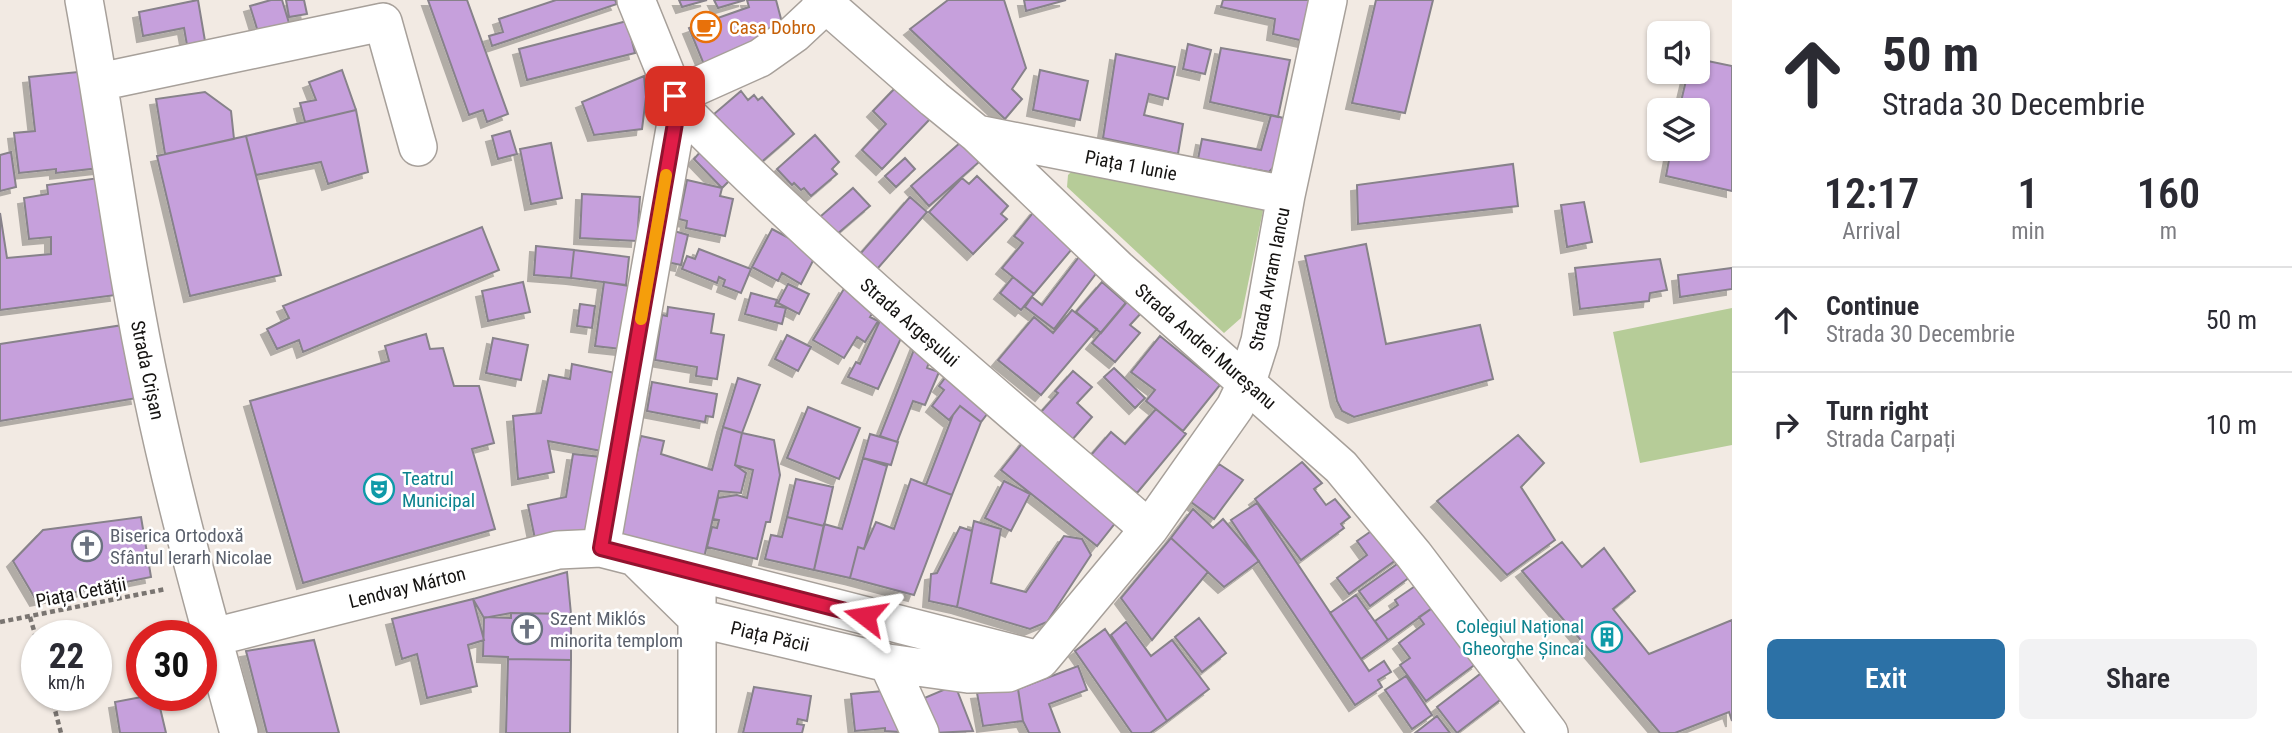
<!DOCTYPE html>
<html lang="en">
<head>
<meta charset="utf-8">
<style>
	:root { --surface:#fff; --page:#f2f2f3; --text:#2b2b33; --muted:#7c7c81; --line:#e1e1e2; --accent:#2c71a6 }
	body { margin:0; font-family:"Roboto Condensed",sans-serif; background:var(--page); color:var(--text); height:100vh; display:flex; flex-direction:column; font-size:26px; white-space:nowrap }
	* { box-sizing:border-box; margin:0 }
	p { font-size:23px; color:var(--muted) }
	.icon { flex:none; width:38px; height:38px; fill:none; stroke:currentColor; stroke-width:2; stroke-linecap:round; stroke-linejoin:round }
	.map { position:relative; flex:1; overflow:hidden }
	.details { display:flex; flex-direction:column; background:var(--surface); width:560px }
	.details>* { flex:none }
	.banner { background:#fff; color:var(--text); overflow:hidden }
	.fabs { position:absolute; left:1647px; top:21px; display:grid; gap:14px }
	.fabs a { display:grid; place-items:center; width:63px; height:63px; border-radius:10px; background:var(--surface); box-shadow:0 2px 5px #0004; font-size:35px }
	.speed { position:absolute; left:21px; top:620px; display:flex; gap:14px; font-size:35px; font-weight:700; text-align:center }
	.speed>* { display:grid; place-content:center; width:91px; height:91px; border-radius:50%; background:var(--surface); box-shadow:0 2px 5px #0004; line-height:1 }
	.speed small { font-size:18px; font-weight:400 }
	.speed .limit { border:10px solid #d22; background:#fff; color:#111 }
	.pin { position:absolute; display:grid; place-items:center; width:60px; height:60px; color:#fff; margin:-30px; border-radius:14px; box-shadow:0 4px 10px #0006 }
	.me { position:absolute; width:77px; margin:-38px; rotate:284deg; stroke-linejoin:round; filter:drop-shadow(0 0 5px #0008) }
	.turn { display:flex; align-items:center; gap:24px; height:147px; padding:0 35px; font-size:32px }
	.turn .icon { width:91px; height:91px; stroke-width:2.5 }
	.turn b { display:block; font-size:49px; line-height:60px }
	.eta { display:flex; justify-content:space-evenly; align-items:center; height:119px; text-align:center }
	.eta b { font-size:42px; font-weight:600; line-height:49px }
	.button { display:flex; gap:14px; margin-top:auto; padding:14px 35px }
	.button a { flex:1; height:80px; border-radius:10px; background:var(--accent); color:#fff; font-size:28px; font-weight:600; line-height:80px; text-align:center }
	.button a+a { background:var(--page); color:var(--text) }
	ul { padding:0; list-style:none }
	li { display:flex; align-items:center; gap:21px; height:105px; padding:0 35px; border-top:2px solid var(--line) }
	li div { flex:1 }
	li b { display:block; font-size:26px }
	li em { font-style:normal }
	main { display:flex; flex:1; min-height:0 }
	.map>svg:first-child { display:block }
</style>
</head>
<body>
<main>
<div class="map">
<svg width="1732" height="733" viewBox="0 0 1732 733">
	<defs>
		<filter id="shadow"><feDropShadow dx="-6" dy="6" stdDeviation="0" flood-color="#0004"/></filter>
	</defs>
	<rect width="100%" height="100%" fill="#f2eae3"/>
	<!-- green -->
	<path fill="#b6cc98" d="M1080,163L1265,201L1241,318L1224,333L1067,187L1068,175Z
		M1732,308V445L1640,463L1613,332Z"/>
	<!-- building -->
	<path fill="#c6a0dc" stroke="#87828a" stroke-width="2" filter="url(#shadow)" d="M198,0L205,41L187,45L184,28L143,36L139,12Z
		M271,0H282L289,23L258,32L250,6Z
		M286,0H304L307,14L289,17Z
		M428,0H467L508,114L487,122L483,110L469,115Z
		M556,0H615L617,4L492,46L489,36L503,32L499,19Z
		M679,0H707L682,7Z
		M714,0H745L718,8Z
		M747,0H776L785,34L705,67L689,28L749,7Z
		M948,0H1004L1026,68L1012,89L1022,99L1005,119L910,29Z
		M1024,0H1066L1026,11Z
		M1223,0H1314L1304,41L1273,34L1275,19L1221,7Z
		M1376,0H1433L1405,113L1352,103Z
		M627,21L635,53L527,80L519,49Z
		M1188,44L1211,50L1205,74L1183,69Z
		M1221,48L1290,60L1278,117L1210,102Z
		M1116,54L1175,67L1168,99L1149,94L1144,115L1183,124L1178,154L1103,138Z
		M1698,59L1732,66V191L1666,176L1671,149H1698V110H1679L1688,72H1698Z
		M342,70L356,110L305,122L300,103L316,100L309,82Z
		M1040,70L1088,81L1080,120L1033,110Z
		M88,71L99,168L56,173V169L19,173L14,133L35,131L29,77Z
		M644,76L646,97L642,129L594,135L582,102Z
		M897,86L931,118L882,169L862,150L886,124L873,111Z
		M741,91L748,100L754,95L758,100L762,97L794,134L758,165L714,114Z
		M205,92L231,111L234,139L165,154L156,99Z
		M356,110L368,172L328,184L321,162L256,175L246,136Z
		M1271,115L1288,119L1280,160L1269,172L1198,159L1202,139L1261,150Z
		M510,131L517,154L498,159L492,136Z
		M815,135L839,162L832,169L837,174L811,196L804,188L801,190L794,183L792,185L777,169Z
		M246,136L281,275L190,296L157,156Z
		M961,142L979,162L929,206L911,186Z
		M551,143L562,198L531,204L520,149Z
		M701,151L735,175L722,188L694,159Z
		M11,152L16,187L0,191V155Z
		M905,158L915,169L896,187L885,176Z
		M1513,164L1518,206L1358,224L1357,185Z
		M977,176L1008,206L1001,214L1007,219L973,254L929,212L962,178L969,184Z
		M99,178L116,295L0,310V213L7,258L51,254V237L29,239L24,198L48,194L47,185Z
		M687,180L722,188L720,196L733,199L725,236L686,228L687,221L679,219Z
		M853,188L870,206L829,241L813,223Z
		M582,194L640,197L637,241L580,238Z
		M910,197L927,212L871,276L854,261Z
		M1584,202L1592,242L1567,247L1561,205Z
		M1036,209L1077,243L1034,294L1002,268L1023,243L1014,236Z
		M482,227L499,270L303,352L299,340L277,349L267,329L289,318L283,306Z
		M772,229L817,253L801,284L782,273L778,281L752,267Z
		M674,231L688,235L681,265L667,262Z
		M1366,244L1386,344L1480,325L1493,379L1354,417L1342,411L1337,401L1305,256Z
		M536,246L574,250L571,278L534,275Z
		M699,249L751,269L741,293L723,286L725,280L719,277L717,283L682,269L687,256L695,259Z
		M574,250L629,257L626,285L571,278Z
		M1082,253L1101,267L1054,329L1025,307L1032,297L1042,305Z
		M1660,259L1667,290L1650,293L1649,301L1580,309L1575,268Z
		M1732,268V289L1680,297L1678,275Z
		M1013,277L1034,294L1021,310L1000,293Z
		M523,282L530,312L488,321L482,291Z
		M604,282L629,286L621,349L595,346Z
		M1102,282L1126,303L1101,333L1076,312Z
		M788,284L809,294L799,314L778,303Z
		M845,287L877,306L870,317L878,321L865,342L857,337L844,358L813,340Z
		M751,293L777,300L775,306L786,308L782,324L745,314Z
		M1129,299L1143,311L1130,325L1140,333L1115,362L1092,343Z
		M580,304L595,306L592,328L577,326Z
		M668,307L714,314L711,333L724,335L717,379L696,376L697,367L655,360L662,315L667,316Z
		M1072,310L1097,329L1041,395L998,360L1034,317L1053,333Z
		M884,312L907,325L878,389L848,377L856,362L860,364Z
		M123,325L137,398L0,421V344Z
		M426,334L430,349L443,348L454,386H479L494,443L472,449L495,529L303,583L250,401L389,361L385,346Z
		M787,335L811,347L798,371L775,359Z
		M1160,336L1220,385L1183,431L1146,401L1155,390L1131,372Z
		M493,338L528,345L521,380L486,373Z
		M917,342L934,349L927,368L939,372L925,405L913,401L897,442L880,436Z
		M572,364L620,374L607,452L548,441L554,472L518,479L513,416L541,413L549,375L570,379Z
		M953,367L997,401L981,422L960,406L949,420L932,406L944,390L939,386Z
		M1114,368L1145,398L1135,408L1104,377Z
		M1073,371L1092,387L1077,403L1092,417L1072,440L1041,412L1058,393L1055,391Z
		M738,378L760,385L742,433L723,427Z
		M652,382L717,394L713,417L706,416L705,422L647,411Z
		M960,406L981,422L952,495L926,485L953,415Z
		M808,407L860,428L839,479L787,458Z
		M1156,409L1186,434L1137,493L1091,455L1111,432L1125,444Z
		M723,427L742,433L735,465L746,473L741,493L719,491L704,558L616,535L641,436L664,441L661,454L712,470Z
		M742,433L774,440L780,475L770,522H766L757,559L707,547L712,527L717,528L719,520L713,519L718,498L737,495L747,498L753,470L735,465Z
		M870,434L898,442L891,465L863,458Z
		M1518,435L1544,463L1521,487L1555,540L1507,575L1437,501Z
		M1028,436L1124,512L1097,546L1001,470Z
		M573,454L601,457L589,531L535,539L528,505L566,497Z
		M863,458L887,466L864,549L858,547L850,578L814,570L824,524L842,529Z
		M1302,462L1322,483L1314,489L1326,505L1335,499L1350,517L1341,524L1344,528L1301,560L1255,499Z
		M1219,464L1243,480L1214,519L1191,502Z
		M796,479L833,487L824,526L787,517Z
		M911,479L952,495L914,595L850,578L858,547L864,549L876,522L894,529Z
		M1004,481L1030,494L1011,531L985,518Z
		M1257,503L1369,671L1384,661L1391,672L1378,680L1382,687L1355,705L1231,520Z
		M1193,509L1213,528L1223,519L1259,561L1224,587L1171,538Z
		M141,517L151,577L36,600L13,561L43,530Z
		M787,517L824,526L814,570L765,559L771,535L782,537Z
		M974,521L1001,529L991,583L1026,592L1064,536L1082,539L1091,555L1047,622L1030,629L957,607Z
		M960,527L972,531L957,607L929,601L931,574L937,573Z
		M1377,527L1400,557L1349,594L1337,578L1367,555L1357,541Z
		M1171,538L1208,572L1152,640L1121,598Z
		M1562,542L1582,567L1604,548L1635,591L1613,609L1649,654L1732,620V721L1729,712L1675,733H1660L1522,571Z
		M1400,562L1410,577L1370,606L1359,591Z
		M567,572L571,614L511,613L484,618L473,599Z
		M1418,584L1435,606L1388,640L1375,621L1398,605L1395,600Z
		M1356,595L1388,640L1361,659L1330,613Z
		M473,599L484,640L468,645L477,686L427,698L417,654L402,659L392,619Z
		M1435,606L1477,663L1426,701L1400,665L1410,658L1399,643L1424,624L1419,617Z
		M511,613L571,614V660L508,659V657L483,656L484,617L511,618Z
		M1199,618L1226,653L1202,672L1175,637Z
		M1126,622L1151,656L1172,640L1209,689L1167,721L1111,635Z
		M1105,629L1167,721L1150,733H1132L1075,651Z
		M314,640L339,733H267L246,651Z
		M508,659L571,660L570,733H506Z
		M1078,666L1087,690L1049,704L1060,733H1029L1023,721L1018,689Z
		M1484,671L1504,697L1457,733L1437,707Z
		M1406,676L1432,715L1412,729L1385,690Z
		M955,685L973,731L933,733L922,699Z
		M754,687L811,696L807,721L798,719L797,724L804,725L802,733H743Z
		M1018,689L1023,721L983,726L977,693Z
		M894,690L915,733L885,731V728L855,731L851,694Z
		M152,695H157L166,733H120L115,702Z
		M1437,716L1450,733H1415Z"/>
	<g fill="none" stroke-linecap="round" stroke-linejoin="round">
		<!-- minor casing -->
		<g stroke="#a7a09a" stroke-width="40">
			<path id="minor" d="M84,0C108,131 124,263 152,393C176,508 208,620 239,733
				M821,0L934,99L977,134L1118,269L1341,467L1414,555L1549,733
				M99,82L383,22L418,147
				M675,96L760,58L794,34L825,5
				M679,106C827,256 989,391 1149,529
				M977,134L1286,195
				M601,548L679,106L636,0
				M636,558L697,618L888,663L968,674L1008,673L1040,660L1149,529L1235,407L1247,382L1260,341L1286,195L1328,0
				M214,637L558,550L601,548L1039,660
				M888,663L920,733
				M697,733V594"/>
		</g>
		<!-- path -->
		<path stroke="#7a7571" stroke-width="4.5" stroke-dasharray="5 3.5" stroke-linecap="butt" d="M30,617L37,641
			M0,622L166,589
			M51,695L61,733"/>
		<!-- minor -->
		<use href="#minor" stroke="#fff" stroke-width="37"/>
	</g>
	<g fill="none" stroke-linecap="round" stroke-linejoin="round">
		<!-- route casing -->
		<g stroke="#92132f" stroke-width="18">
			<path id="route" d="M675,96L678,106L601,548L865,616"/>
		</g>
		<!-- route -->
		<use href="#route" stroke="#e11d48" stroke-width="12"/>
		<!-- slow -->
		<path stroke="#f59e0b" stroke-width="12" d="M641,319L666,175"/>
	</g>
	<!-- icons -->
	<defs>
		<g id="cafe-ring" transform="scale(1.575)"><circle r="9.5" fill="#fff" stroke="#e8710a" stroke-width="1.5"/><path d="M-5.5-4.5H6V0H3Q3 3.5 0 3.5H-2.5Q-5.5 3.5-5.5 0ZM3-3.2v2h1.7v-2ZM-6 4.5H4V6H-6Z" fill="#e8710a"/></g>
		<g id="theatre-ring" transform="scale(1.575)"><circle r="9.5" fill="#fff" stroke="#0f9aa8" stroke-width="1.5"/><path d="M-5-5.5Q0-4 5-5.5V0Q5 5 0 6Q-5 5-5 0ZM-3.3-2.5H-1v1.5H-3.3ZM1-2.5H3.3v1.5H1ZM-2.8 1Q0 5.5 2.8 1Z" fill="#0f9aa8"/></g>
		<g id="church-ring" transform="scale(1.575)"><circle r="9.5" fill="#fff" stroke="#6b7280" stroke-width="1.5"/><path d="M-1.2-6h2.4v3.5h3.3v2.4h-3.3V6h-2.4V-.1h-3.3v-2.4h3.3Z" fill="#6b7280"/></g>
		<g id="building-ring" transform="scale(1.575)"><circle r="9.5" fill="#fff" stroke="#0f9aa8" stroke-width="1.5"/><path d="M-4-6H4V6H1V3H-1V6H-4ZM-2.5-4.3h1.7v1.8h-1.7ZM.8-4.3h1.7v1.8H.8ZM-2.5-1h1.7V.8h-1.7ZM.8-1h1.7V.8H.8Z" fill="#0f9aa8"/></g>
	</defs>
	<g fill-rule="evenodd">
		<use href="#cafe-ring" x="706" y="27"/>
		<use href="#theatre-ring" x="379" y="489"/>
		<use href="#church-ring" x="87" y="546"/>
		<use href="#church-ring" x="527" y="629"/>
		<use href="#building-ring" x="1607" y="637"/>
	</g>
	<g text-anchor="middle" stroke-width="5" stroke-linejoin="round" paint-order="stroke">
		<!-- food labels -->
		<g font-size="19" fill="#c56008" stroke="#fff" text-anchor="start">
			<text x="729" y="34">Casa Dobro</text>
		</g>
		<!-- street labels -->
		<g font-size="19" fill="#151311" stroke="#fff">
			<text transform="translate(1131 165) rotate(11)" y="7">Piața 1 Iunie</text>
			<text transform="translate(1269 279) rotate(-79)" y="7">Strada Avram Iancu</text>
			<text transform="translate(910 322) rotate(41)" y="7">Strada Argeșului</text>
			<text transform="translate(1206 346) rotate(41)" y="7">Strada Andrei Mureșanu</text>
			<text transform="translate(148 370) rotate(78)" y="7">Strada Crișan</text>
			<text transform="translate(407 587) rotate(-14)" y="7">Lendvay Márton</text>
			<text transform="translate(81 592) rotate(-11)" y="7">Piața Cetății</text>
			<text transform="translate(770 636) rotate(13)" y="7">Piața Păcii</text>
		</g>
		<!-- culture labels -->
		<g font-size="19" fill="#0d838f" stroke="#fff" text-anchor="start">
			<text x="402" y="485">Teatrul<tspan x="402" dy="22">Municipal</tspan></text>
			<text x="1584" y="633" text-anchor="end">Colegiul Național<tspan x="1584" dy="22">Gheorghe Șincai</tspan></text>
		</g>
		<!-- worship labels -->
		<g font-size="19" fill="#5b616d" stroke="#fff" text-anchor="start">
			<text x="110" y="542">Biserica Ortodoxă<tspan x="110" dy="22">Sfântul Ierarh Nicolae</tspan></text>
			<text x="550" y="625">Szent Miklós<tspan x="550" dy="22">minorita templom</tspan></text>
		</g>
	</g>
</svg>
<div class="fabs">
<a><svg class="icon" aria-label="sound" viewBox="0 0 24 24"><path d="M4 9h4l5-4v14l-5-4H4zM17 9q2 3 0 6"/></svg></a>
<a><svg class="icon" aria-label="layers" viewBox="0 0 24 24"><path d="M12 4l9 5-9 5-9-5zM3 14l9 5 9-5"/></svg></a>
</div>
<div class="speed"><div>22<small>km/h</small></div><div class="limit">30</div></div>
<div class="pin" style="left:675px;top:96px;background:#d93025"><svg class="icon" aria-label="arrive" viewBox="0 0 24 24"><path d="M6 21V4h12l-3 4 3 4H6"/></svg></div>
<svg class="me" style="left:865px;top:616px" viewBox="-20 -20 40 40"><path d="M0-17L14 15 0 8-14 15z" fill="#e11d48" stroke="#fff" stroke-width="4"/></svg>
</div>
<section class="details">
<div class="banner">
<div class="turn"><svg class="icon" aria-label="ahead" viewBox="0 0 24 24"><path d="M12 20V5M6 11l6-6 6 6"/></svg><div><b>50 m</b>Strada 30 Decembrie</div></div>
</div>
<div class="eta">
<div><b>12:17</b><p>Arrival</p></div>
<div><b>1</b><p>min</p></div>
<div><b>160</b><p>m</p></div>
</div>
<ul>
<li><svg class="icon" aria-label="ahead" viewBox="0 0 24 24"><path d="M12 20V5M6 11l6-6 6 6"/></svg><div><b>Continue</b><p>Strada 30 Decembrie</p></div><em>50 m</em></li>
<li><svg class="icon" aria-label="right" viewBox="0 0 24 24"><path d="M7 20v-9h11M14 6l5 5-5 5"/></svg><div><b>Turn right</b><p>Strada Carpați</p></div><em>10 m</em></li>
</ul>
<div class="button"><a>Exit</a><a>Share</a></div>
</section>
</main>
</body>
</html>
